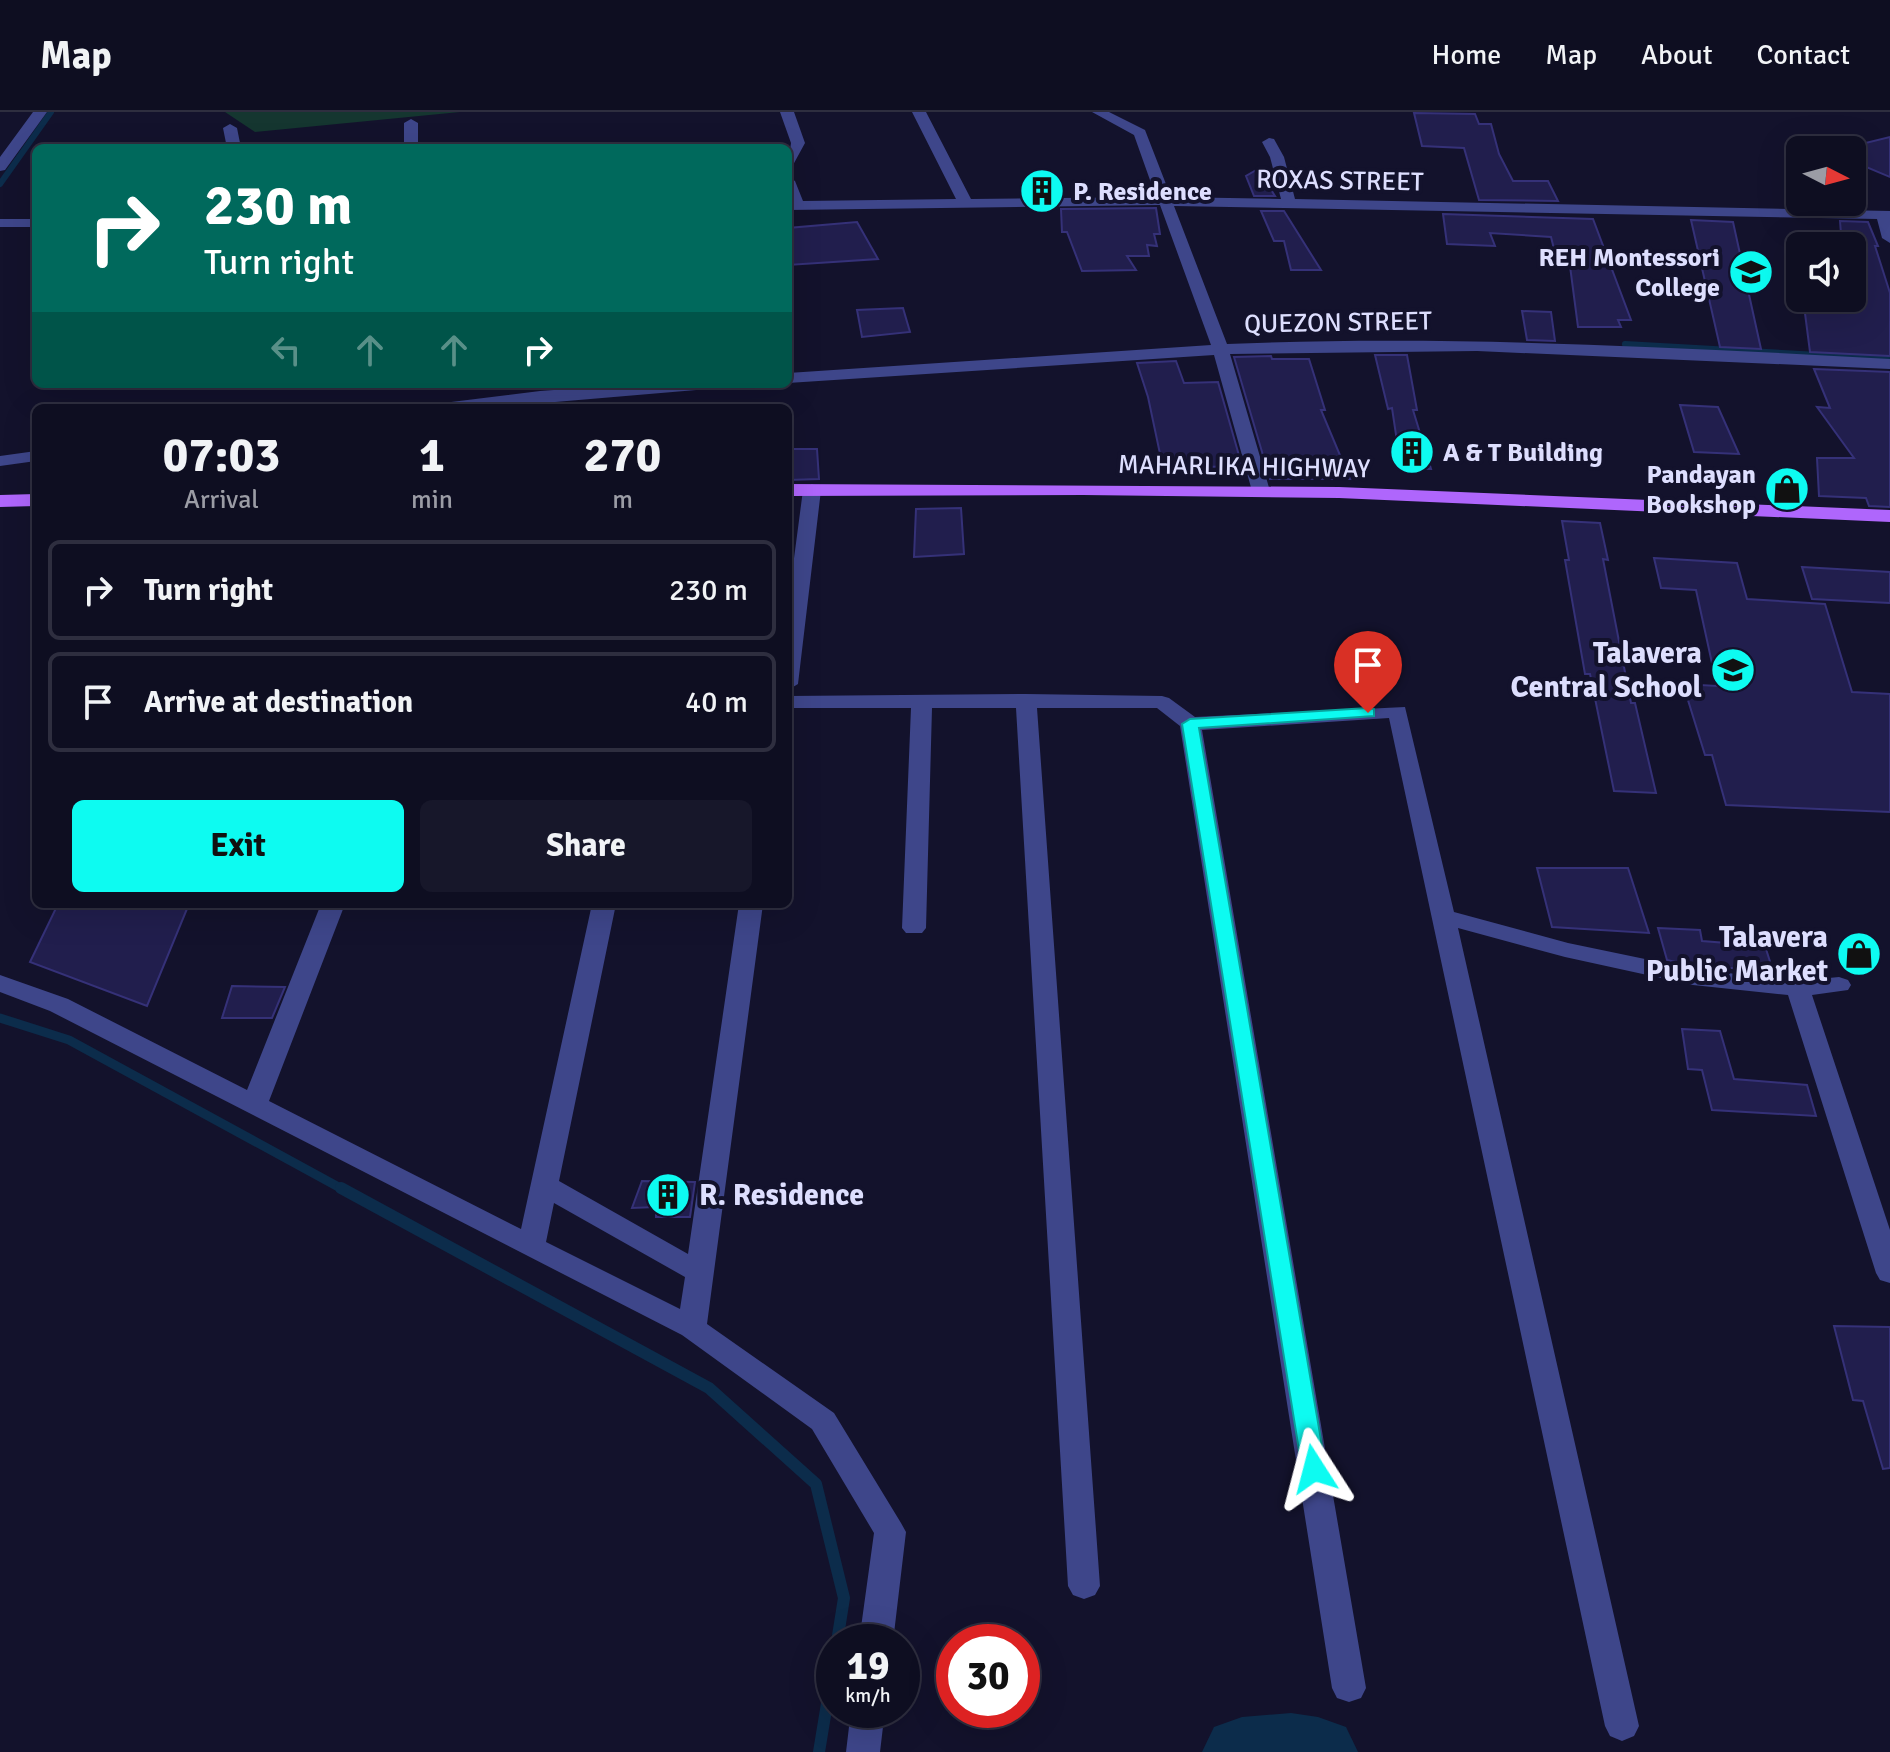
<!DOCTYPE html>
<html lang="en">
<head>
<meta charset="utf-8">
<style>
	:root { --surface:#0e0e21; --page:#17172a; --text:#f1f3f6; --muted:#9b9ca5; --line:#2e2e3f; --accent:#0dfbf1 }
	body { margin:0; font-family:Signika,sans-serif; background:var(--page); color:var(--text); height:100vh; display:flex; flex-direction:column; font-size:30px; white-space:nowrap }
	* { box-sizing:border-box; margin:0 }
	p { font-size:26px; color:var(--muted) }
	.icon { flex:none; width:44px; height:44px; fill:none; stroke:currentColor; stroke-width:2; stroke-linecap:round; stroke-linejoin:round }
	.map { position:relative; flex:1; overflow:hidden }
	.drawer { position:absolute; left:32px; top:292px; width:760px; height:504px; display:flex; flex-direction:column; background:var(--surface); border-radius:12px; box-shadow:0 8px 32px #0002,0 0 0 2px var(--line) }
	.drawer>* { flex:none }
	.banner { position:absolute; left:32px; top:32px; width:760px; height:244px; border-radius:12px; box-shadow:0 8px 32px #0002,0 0 0 2px var(--line); background:#00695c; color:#fff; overflow:hidden }
	.needle { width:52px; rotate:96deg }
	.buttons { position:absolute; left:1786px; top:24px; display:grid; gap:16px }
	.buttons a { display:grid; place-items:center; width:80px; height:80px; border-radius:12px; background:var(--surface); box-shadow:0 8px 32px #0002,0 0 0 2px var(--line); font-size:40px }
	.speed { position:absolute; left:816px; top:1512px; display:flex; gap:16px; font-size:40px; font-weight:700; text-align:center }
	.speed>* { display:grid; place-content:center; width:104px; height:104px; border-radius:50%; background:var(--surface); box-shadow:0 8px 32px #0002,0 0 0 2px var(--line); line-height:1 }
	.speed small { font-size:20px; font-weight:400 }
	.speed .limit { border:12px solid #d22; background:#fff; color:#111 }
	.pin { position:absolute; display:grid; place-items:center; width:68px; height:68px; color:#fff; margin:-82px -34px; border-radius:50% 50% 50% 0; rotate:-45deg; box-shadow:0 0 8px #0007 }
	.pin .icon { rotate:45deg }
	.me { position:absolute; width:88px; margin:-44px; rotate:351deg; stroke-linejoin:round; filter:drop-shadow(0 0 6px #0008) }
	.turn { display:flex; align-items:center; gap:28px; height:168px; padding:0 40px; font-size:36px }
	.turn .icon { width:104px; height:104px; stroke-width:2.5 }
	.turn b { display:block; font-size:56px; line-height:68px }
	.lanes { display:flex; align-items:center; height:76px; padding:0 40px; background:#0003; justify-content:center; gap:40px; direction:ltr }
	.lanes .off { opacity:.35 }
	.eta { display:flex; justify-content:space-evenly; align-items:center; height:136px; text-align:center }
	.eta b { font-size:48px; font-weight:700; line-height:56px }
	.cta { display:flex; gap:16px; margin-top:auto; padding:16px 40px }
	.cta a { flex:1; height:92px; border-radius:12px; background:var(--accent); color:#111; font-size:32px; font-weight:700; line-height:92px; text-align:center }
	.cta a+a { background:var(--page); color:var(--text) }
	ul { padding:0; list-style:none }
	li { display:flex; align-items:center; gap:24px; height:100px; margin:0 16px 12px; padding:0 24px; border:4px solid var(--line); border-radius:12px }
	li div { flex:1 }
	li b { display:block; font-size:30px }
	li em { font-style:normal }
	header { display:flex; align-items:center; gap:48px; box-sizing:border-box; height:112px; padding:0 40px; background:var(--surface); border-bottom:2px solid var(--line) }
	header strong { font-size:38px }
	nav { display:flex; gap:44px; margin-inline-start:auto; font-size:28px }
	.map>svg:first-child { display:block }
</style>
</head>
<body>
<header>
<strong>Map</strong>
<nav><a>Home</a><a>Map</a><a>About</a><a>Contact</a></nav>
</header>
<div class="map">
<svg width="1890" height="1640" viewBox="0 0 1890 1640">
	<rect width="100%" height="100%" fill="#13122c"/>
	<!-- green -->
	<path fill="#153630" d="M225,0H460L255,20Z"/>
	<g fill="none" stroke-linecap="round" stroke-linejoin="round">
		<!-- stream-far2 -->
		<path stroke="#0c2c4b" stroke-width="6" d="M0,72L51,0
			M1625,232L1890,247"/>
		<!-- stream-far1 -->
		<path stroke="#0c2c4b" stroke-width="9" d="M0,906L69,928L344,1078"/>
		<!-- stream -->
		<path stroke="#0c2c4b" stroke-width="12" d="M341,1076L709,1276L816,1372L844,1486L837,1530
			M819,1640L834,1549"/>
		<!-- river -->
		<path fill="#0c2c4b" fill-rule="evenodd" d="M1291,1601L1318,1605L1346,1615L1358,1640H1202L1214,1615L1242,1605Z"/>
	</g>
	<!-- building -->
	<path fill="#211e4d" stroke="#353178" stroke-width="2" d="M1414,1L1475,2L1479,12H1491L1499,42L1513,69H1548L1558,89L1479,88L1464,36L1422,34Z
		M1890,25V65L1852,49V38H1837Z
		M1258,57L1275,84H1254L1246,64Z
		M1156,96L1160,122H1154L1157,134L1147,133L1149,144H1127L1136,158L1082,159L1067,120H1062L1061,97Z
		M1261,99H1284L1321,158H1291L1284,129H1274Z
		M1443,102L1593,107L1631,208H1618L1621,215H1578L1570,154L1558,153L1551,125L1490,121L1495,134L1447,132Z
		M1691,108L1733,110L1761,237L1720,235Z
		M1840,109L1868,110L1878,134H1875L1890,181V244L1810,240L1803,186H1852V134H1842Z
		M857,110L878,147L788,153V116Z
		M903,196L910,220L862,225L857,198Z
		M1522,199L1551,200L1555,229L1527,228Z
		M1375,243H1407L1417,298H1413L1431,357L1401,356L1392,296L1388,297Z
		M1271,244L1272,247H1309L1325,298H1321L1350,367H1270L1234,245Z
		M1176,249L1184,271L1218,270L1242,354L1163,356L1148,285L1137,251Z
		M1814,257L1890,260V395L1869,394L1866,386L1819,384L1817,346H1854L1817,295L1830,296Z
		M1680,293L1718,295L1739,342L1694,340Z
		M788,337H817L819,367L788,368Z
		M961,396L964,442L914,445L916,397Z
		M1562,409L1600,411L1608,448L1603,447L1631,591H1635L1656,681L1614,679L1590,562H1585L1565,448H1569Z
		M1654,446L1737,451L1747,487L1825,492L1852,580L1890,582V700L1726,693L1712,643H1705L1683,572L1717,574L1696,478L1661,476Z
		M1802,455L1890,460V491L1812,487Z
		M1537,756H1628L1649,821L1552,815Z
		M58,792H189L147,894L30,850Z
		M1658,816L1700,818L1702,829L1765,834L1773,859L1688,853L1667,848Z
		M232,874L285,875L272,906H222Z
		M1682,917L1720,919L1734,967L1807,973L1816,1004L1712,998L1702,958L1688,957Z
		M642,1069L695,1070L690,1105H656V1095L632,1096Z
		M1834,1214L1890,1215V1356L1883,1357L1863,1289L1853,1288Z"/>
	<g fill="none" stroke-linecap="round" stroke-linejoin="round">
		<!-- minor -->
		<path fill="#3e468a" fill-rule="evenodd" d="M33,0H47L5,58L0,59V45Z
			M780,0H794L805,31L793,53L788,54L791,31Z
			M912,0H926L971,87L1156,85L1134,23L1092,0H1109L1145,18L1171,85L1281,87L1270,45L1262,30L1269,26L1274,27L1284,45L1295,87L1890,99V131L1882,126L1877,107L1174,94L1227,232C1448,223 1669,235 1890,247V257L1477,239L1230,242L1270,379L1261,385L1252,379L1214,243L788,271V261L1211,233L1160,93L788,98V65L795,69L803,89L956,87Z
			M411,7L418,11V36H404V11Z
			M230,12L237,16L241,36H227L223,16Z
			M0,107H36V115H0Z
			M636,272H716L708,277L485,296H434L443,291L540,279Z
			M36,339V349L0,354V344Z
			M812,372L821,378L798,572L788,578V492L803,378Z
			M1026,582L1162,584L1169,586L1195,605L1405,595L1454,800L1568,831L1693,857L1798,869L1839,865L1848,868L1851,873L1848,878L1812,883L1890,1118V1171L1880,1168L1876,1161L1788,883L1693,873L1565,845L1458,816L1639,1614L1634,1624L1622,1629L1610,1624L1605,1614L1389,606L1202,618L1366,1576L1361,1586L1349,1590L1337,1586L1332,1576L1180,614L1157,596H1037L1100,1474L1095,1483L1084,1487L1073,1483L1068,1474L1016,596H932L926,816L922,821H906L902,816L911,596H788V584Z
			M321,792H345L269,989L521,1117L592,792H616L559,1069L688,1142L739,792H763L707,1212L834,1301L901,1411L906,1420L893,1530H859L874,1421L812,1317L682,1223L50,899L0,880V863L68,887L247,978ZM554,1091L685,1165L680,1197L546,1130Z
			M851,1598H885L880,1640H846Z"/>
		<!-- major -->
		<path fill="#af66fc" fill-rule="evenodd" d="M788,372L1339,375L1890,398V410L1339,386L1083,383L788,384Z
			M36,382V394L0,395V383Z"/>
	</g>
	<!-- route -->
	<path fill="#0dfbf1" stroke="#08a39d" stroke-width="2" d="M1368,596L1374,597V604L1199,616L1326,1357L1322,1363L1314,1366L1306,1363L1302,1357L1182,612L1190,607Z"/>
	<!-- icons -->
	<defs>
		<g id="building-disc" transform="scale(2.3)"><circle r="9.5" fill="#0dfbf1" stroke="#13122c"/><path d="M-4-6H4V6H1V3H-1V6H-4ZM-2.5-4.3h1.7v1.8h-1.7ZM.8-4.3h1.7v1.8H.8ZM-2.5-1h1.7V.8h-1.7ZM.8-1h1.7V.8H.8Z" fill="#111"/></g>
		<g id="university-disc" transform="scale(2.3)"><circle r="9.5" fill="#0dfbf1" stroke="#13122c"/><path d="M0-5L7-2L0 1L-7-2ZM-4 1L0 2.5L4 1V4Q0 6-4 4Z" fill="#111"/></g>
		<g id="shop-disc" transform="scale(2.3)"><circle r="9.5" fill="#0dfbf1" stroke="#13122c"/><path d="M-5-2.5h2.3a2.7 3.5 0 0 1 5.4 0H5L5.5 6h-11ZM-1.5-2.5h3a1.5 2.3 0 0 0-3 0Z" fill="#111"/></g>
		<g id="school-disc" transform="scale(2.3)"><circle r="9.5" fill="#0dfbf1" stroke="#13122c"/><path d="M0-5L7-2L0 1L-7-2ZM-4 1L0 2.5L4 1V4Q0 6-4 4Z" fill="#111"/></g>
	</defs>
	<g fill-rule="evenodd">
		<use href="#building-disc" x="1042" y="79"/>
		<use href="#university-disc" x="1751" y="160"/>
		<use href="#building-disc" x="1412" y="340"/>
		<use href="#shop-disc" x="1787" y="377"/>
		<use href="#school-disc" x="1733" y="558"/>
		<use href="#shop-disc" x="1859" y="842"/>
		<use href="#building-disc" x="668" y="1083"/>
	</g>
	<g text-anchor="middle" stroke-width="8" stroke-linejoin="round" paint-order="stroke">
		<!-- far-street labels -->
		<g font-size="26" fill="#dddefe" stroke="#13122c">
			<text transform="translate(1340 68) rotate(1)" y="9">ROXAS STREET</text>
			<text transform="translate(1338 210) rotate(-1)" y="9">QUEZON STREET</text>
			<text transform="translate(1244 354) rotate(1)" y="9">MAHARLIKA HIGHWAY</text>
		</g>
		<!-- far-poi labels -->
		<g font-size="26" font-weight="bold" fill="#dddefe" stroke="#13122c" text-anchor="start">
			<text x="1073" y="88">P. Residence</text>
			<text x="1720" y="154" text-anchor="end">REH Montessori<tspan x="1720" dy="30">College</tspan></text>
			<text x="1443" y="349">A &amp; T Building</text>
			<text x="1756" y="371" text-anchor="end">Pandayan<tspan x="1756" dy="30">Bookshop</tspan></text>
		</g>
		<!-- poi labels -->
		<g font-size="30" font-weight="bold" fill="#dddefe" stroke="#13122c" text-anchor="end">
			<text x="1702" y="551">Talavera<tspan x="1702" dy="34">Central School</tspan></text>
			<text x="1828" y="835">Talavera<tspan x="1828" dy="34">Public Market</tspan></text>
			<text x="699" y="1093" text-anchor="start">R. Residence</text>
		</g>
	</g>
</svg>
<div class="buttons">
<a><svg class="needle" viewBox="-14 -14 28 28"><path d="M0-13l5 13h-10z" fill="#e53935"/><path d="M0 13l5-13h-10z" fill="#9b9ca5"/></svg></a>
<a><svg class="icon" aria-label="sound" viewBox="0 0 24 24"><path d="M4 9h4l5-4v14l-5-4H4zM17 9q2 3 0 6"/></svg></a>
</div>
<div class="speed"><div>19<small>km/h</small></div><div class="limit">30</div></div>
<div class="pin" style="left:1368px;top:601px;background:#d93025"><svg class="icon" aria-label="arrive" viewBox="0 0 24 24"><path d="M6 21V4h12l-3 4 3 4H6"/></svg></div>
<svg class="me" style="left:1314px;top:1357px" viewBox="-20 -20 40 40"><path d="M0-17L14 15 0 8-14 15z" fill="#0dfbf1" stroke="#fff" stroke-width="4"/></svg>
<div class="banner">
<div class="turn"><svg class="icon" aria-label="right" viewBox="0 0 24 24"><path d="M7 20v-9h11M14 6l5 5-5 5"/></svg><div><b>230 m</b>Turn right</div></div>
<div class="lanes"><svg class="icon off" aria-label="left" viewBox="0 0 24 24"><path d="M17 20v-9H6M10 6l-5 5 5 5"/></svg><svg class="icon off" aria-label="ahead" viewBox="0 0 24 24"><path d="M12 20V5M6 11l6-6 6 6"/></svg><svg class="icon off" aria-label="ahead" viewBox="0 0 24 24"><path d="M12 20V5M6 11l6-6 6 6"/></svg><svg class="icon" aria-label="right" viewBox="0 0 24 24"><path d="M7 20v-9h11M14 6l5 5-5 5"/></svg></div>
</div>
<section class="drawer">
<div class="eta">
<div><b>07:03</b><p>Arrival</p></div>
<div><b>1</b><p>min</p></div>
<div><b>270</b><p>m</p></div>
</div>
<ul>
<li><svg class="icon" aria-label="right" viewBox="0 0 24 24"><path d="M7 20v-9h11M14 6l5 5-5 5"/></svg><div><b>Turn right</b></div><em>230 m</em></li>
<li><svg class="icon" aria-label="arrive" viewBox="0 0 24 24"><path d="M6 21V4h12l-3 4 3 4H6"/></svg><div><b>Arrive at destination</b></div><em>40 m</em></li>
</ul>
<div class="cta"><a>Exit</a><a>Share</a></div>
</section>
</div>
</body>
</html>
